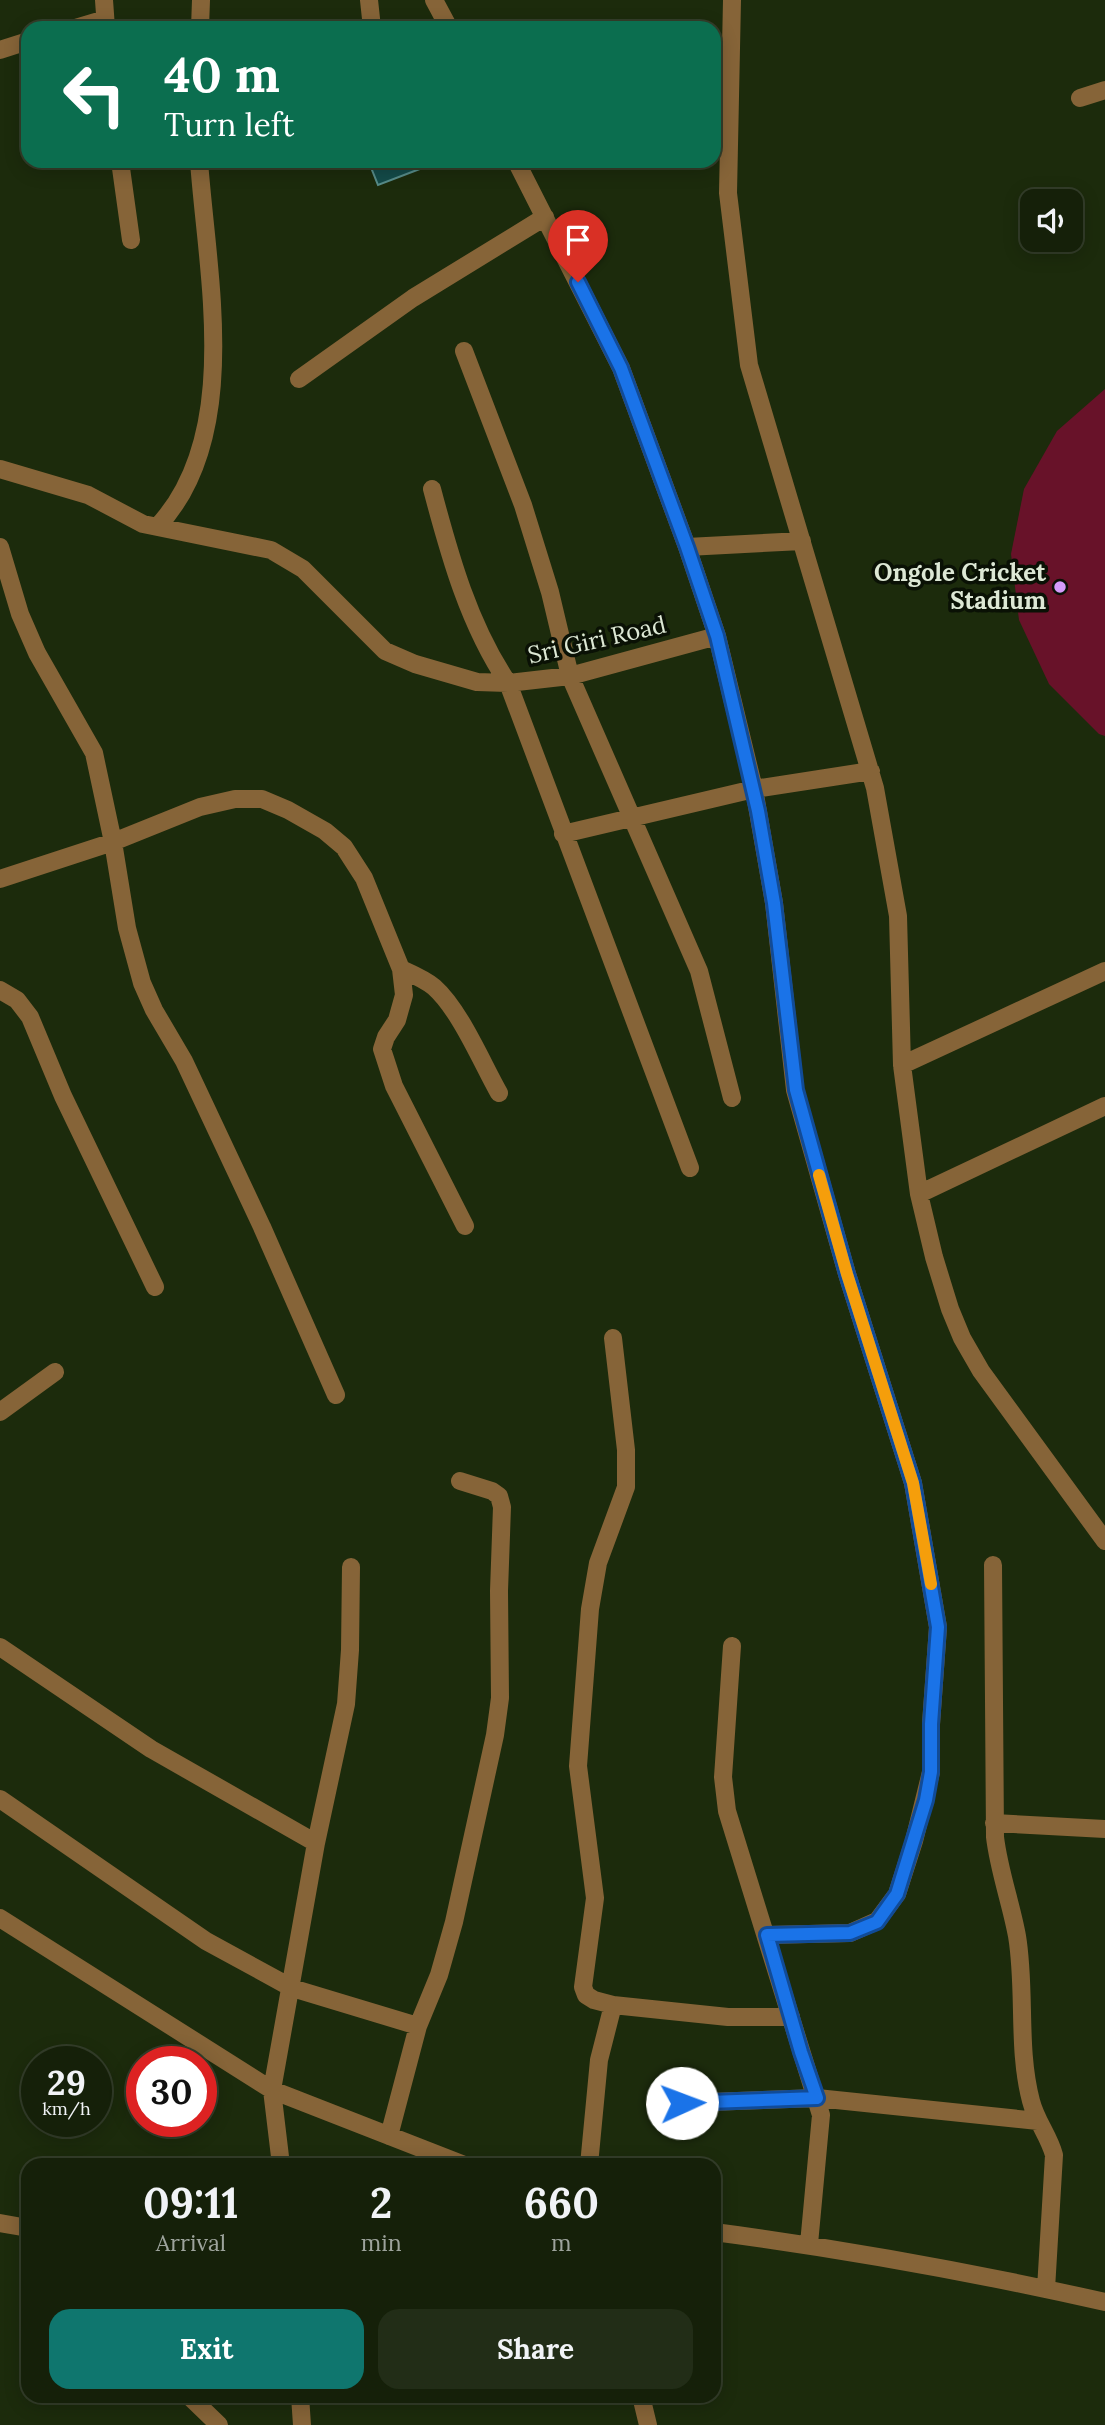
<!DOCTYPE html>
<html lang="en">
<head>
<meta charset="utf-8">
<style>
	:root { --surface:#152009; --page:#222d17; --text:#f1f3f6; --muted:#9da39c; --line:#343e2a; --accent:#0f766e }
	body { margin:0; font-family:Lora,serif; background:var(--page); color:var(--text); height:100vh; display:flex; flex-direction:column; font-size:26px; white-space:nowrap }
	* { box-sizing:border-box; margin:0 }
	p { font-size:23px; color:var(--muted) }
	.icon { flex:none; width:38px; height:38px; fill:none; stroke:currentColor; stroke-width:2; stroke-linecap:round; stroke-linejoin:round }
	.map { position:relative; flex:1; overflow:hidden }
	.details { position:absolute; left:21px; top:2158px; width:700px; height:245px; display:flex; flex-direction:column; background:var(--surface); border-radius:21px; box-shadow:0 4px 18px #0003,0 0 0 2px var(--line) }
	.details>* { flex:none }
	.guide { position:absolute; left:21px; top:21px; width:700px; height:147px; border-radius:21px; box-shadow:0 4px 18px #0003,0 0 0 2px var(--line); background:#0b6e4f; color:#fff; overflow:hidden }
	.tools { position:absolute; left:1020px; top:189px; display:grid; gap:14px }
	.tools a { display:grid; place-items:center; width:63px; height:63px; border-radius:14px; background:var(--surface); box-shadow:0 4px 18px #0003,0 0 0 2px var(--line); font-size:35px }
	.speed { position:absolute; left:21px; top:2046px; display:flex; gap:14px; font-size:35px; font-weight:700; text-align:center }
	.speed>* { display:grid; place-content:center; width:91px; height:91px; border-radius:50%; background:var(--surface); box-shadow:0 4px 18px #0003,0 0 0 2px var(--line); line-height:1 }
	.speed small { font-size:18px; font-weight:400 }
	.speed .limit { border:10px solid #d22; background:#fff; color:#111 }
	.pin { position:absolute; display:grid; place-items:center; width:60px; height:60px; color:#fff; margin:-72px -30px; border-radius:50% 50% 50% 0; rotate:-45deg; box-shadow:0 0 7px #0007 }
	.pin .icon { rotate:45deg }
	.me { position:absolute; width:77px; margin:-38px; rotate:88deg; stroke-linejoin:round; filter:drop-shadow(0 0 5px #0008) }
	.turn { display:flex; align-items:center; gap:24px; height:147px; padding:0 28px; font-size:32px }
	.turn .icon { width:91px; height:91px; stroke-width:2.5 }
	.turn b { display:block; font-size:49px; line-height:60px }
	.eta { display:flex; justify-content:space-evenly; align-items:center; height:119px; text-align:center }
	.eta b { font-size:42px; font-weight:700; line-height:49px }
	.button { display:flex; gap:14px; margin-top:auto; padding:14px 28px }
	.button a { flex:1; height:80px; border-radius:21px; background:var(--accent); color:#fff; font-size:28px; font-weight:700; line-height:80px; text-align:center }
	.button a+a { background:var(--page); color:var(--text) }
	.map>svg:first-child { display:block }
</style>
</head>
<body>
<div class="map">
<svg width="1105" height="2425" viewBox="0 0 1105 2425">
	<rect width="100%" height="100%" fill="#1c2b0c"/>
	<!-- green -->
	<path fill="#681229" d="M1105,389V736L1099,734L1049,684L1019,620L1011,554L1024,489L1057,431Z"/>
	<!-- building -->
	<path fill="#144b49" stroke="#578c89" stroke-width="2" d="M379,161H437L438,162L378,185L370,165Z"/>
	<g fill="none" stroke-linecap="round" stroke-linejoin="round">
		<!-- minor -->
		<path stroke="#866438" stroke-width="18" d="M104,0L106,28
			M369,0L372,28
			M434,0L449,28
			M732,0L728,193L749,365L875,788L898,916L902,1065L919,1194L934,1257L950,1309L962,1338L981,1371L1105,1541
			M75,28L105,19
			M200,28L201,0
			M0,50L28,41
			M1080,98L1105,90
			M120,161L131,240
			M516,161L621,368L687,547L717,636L754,789L774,903L795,1090L847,1274L913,1483L938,1627L931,1724V1772L914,1841L897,1894L877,1921L850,1933L767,1935
			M464,351L523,505L550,592L570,676L699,971L732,1098
			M299,379L413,298L545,217
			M0,469L88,495L143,524L271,550L303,569L385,651L415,664L477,682L508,683L570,676L717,636
			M432,489C450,557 469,625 508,683L690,1168
			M157,527C243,436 207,274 199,161
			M0,547L20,614L37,653L94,753L113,842L127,928L142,983L154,1010L184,1061L262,1227L336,1395
			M687,547L802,541
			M563,834L754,789L871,771
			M0,879L113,842L200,807L235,799H262L288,810L325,831L344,847L364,878L401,969L404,995L397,1020L386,1037L382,1049L394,1086L465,1226
			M401,969C412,974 424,979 434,987C460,1010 482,1063 499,1093
			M0,990L17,1000L30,1017L63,1096L155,1287
			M902,1065L1105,971
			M919,1194L1105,1106
			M613,1338L626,1450V1487L598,1563L590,1609L578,1766L595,1898L583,1987L586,1995L594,2000L613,2005L728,2017H791
			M0,1412L55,1372
			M993,1565L995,1837C999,1871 1011,1903 1017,1936C1026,1990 1017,2048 1031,2101C1036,2121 1049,2136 1054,2155L1046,2289
			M732,1646L723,1777L727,1811L821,2115L809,2244
			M0,1647L151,1749L316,1843
			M0,1799L206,1941L292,1988L418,2026
			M994,1823L1105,1829
			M0,1918L272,2090L464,2165
			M655,2104L817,2098L1038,2121
			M389,2136L418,2026L439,1975L454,1922L495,1735L500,1698L499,1591L502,1507L499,1496L492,1491L460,1481
			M281,2165L272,2090L316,1843L346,1704L350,1650L351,1567
			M589,2165L599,2060L613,2005
			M0,2223L28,2228
			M714,2232C845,2249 976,2273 1105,2302
			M189,2396L219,2425
			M300,2396L302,2425
			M641,2396L648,2425"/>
	</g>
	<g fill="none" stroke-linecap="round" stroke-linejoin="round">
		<!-- route casing -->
		<g stroke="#114b97" stroke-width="18">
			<path id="route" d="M578,282L621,368L687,547L717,636L758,811L774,903L796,1090L847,1274L913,1483L938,1627L931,1724V1772L926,1800L897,1894L877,1922L850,1933L767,1935L801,2052L817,2098L682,2103"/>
		</g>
		<!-- route -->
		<use href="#route" stroke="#1a73e8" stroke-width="12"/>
		<!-- slow -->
		<path stroke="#f59e0b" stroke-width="12" d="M819,1175L847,1274L913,1483L931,1584"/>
	</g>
	<!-- markers -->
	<circle fill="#d59bfa" stroke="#0a1105" stroke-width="2.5" cx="1060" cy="587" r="7"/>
	<g text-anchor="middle" stroke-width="7" stroke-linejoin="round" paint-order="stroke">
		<!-- poi labels -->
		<g font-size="24" font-weight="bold" fill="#dde8d5" stroke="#0a1105" text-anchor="end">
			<text x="1046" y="581">Ongole Cricket<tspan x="1046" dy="28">Stadium</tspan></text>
		</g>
		<!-- street labels -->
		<g font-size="24" fill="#dde8d5" stroke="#0a1105">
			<text transform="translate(597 640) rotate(-13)" y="8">Sri Giri Road</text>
		</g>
	</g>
</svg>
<div class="tools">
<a><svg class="icon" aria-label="sound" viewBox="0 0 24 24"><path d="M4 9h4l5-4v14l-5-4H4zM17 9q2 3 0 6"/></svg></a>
</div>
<div class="speed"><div>29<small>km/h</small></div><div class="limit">30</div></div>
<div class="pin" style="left:578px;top:282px;background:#d93025"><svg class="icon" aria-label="arrive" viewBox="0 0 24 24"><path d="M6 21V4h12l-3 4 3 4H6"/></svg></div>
<svg class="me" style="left:682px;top:2103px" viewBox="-20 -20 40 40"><circle r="19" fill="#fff"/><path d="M0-13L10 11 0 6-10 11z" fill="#1a73e8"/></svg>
<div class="guide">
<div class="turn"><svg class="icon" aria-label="left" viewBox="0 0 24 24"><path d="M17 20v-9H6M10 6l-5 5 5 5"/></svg><div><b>40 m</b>Turn left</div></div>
</div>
<section class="details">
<div class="eta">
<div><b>09:11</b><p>Arrival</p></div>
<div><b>2</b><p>min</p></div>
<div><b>660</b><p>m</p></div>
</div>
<div class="button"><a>Exit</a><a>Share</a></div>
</section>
</div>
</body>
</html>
